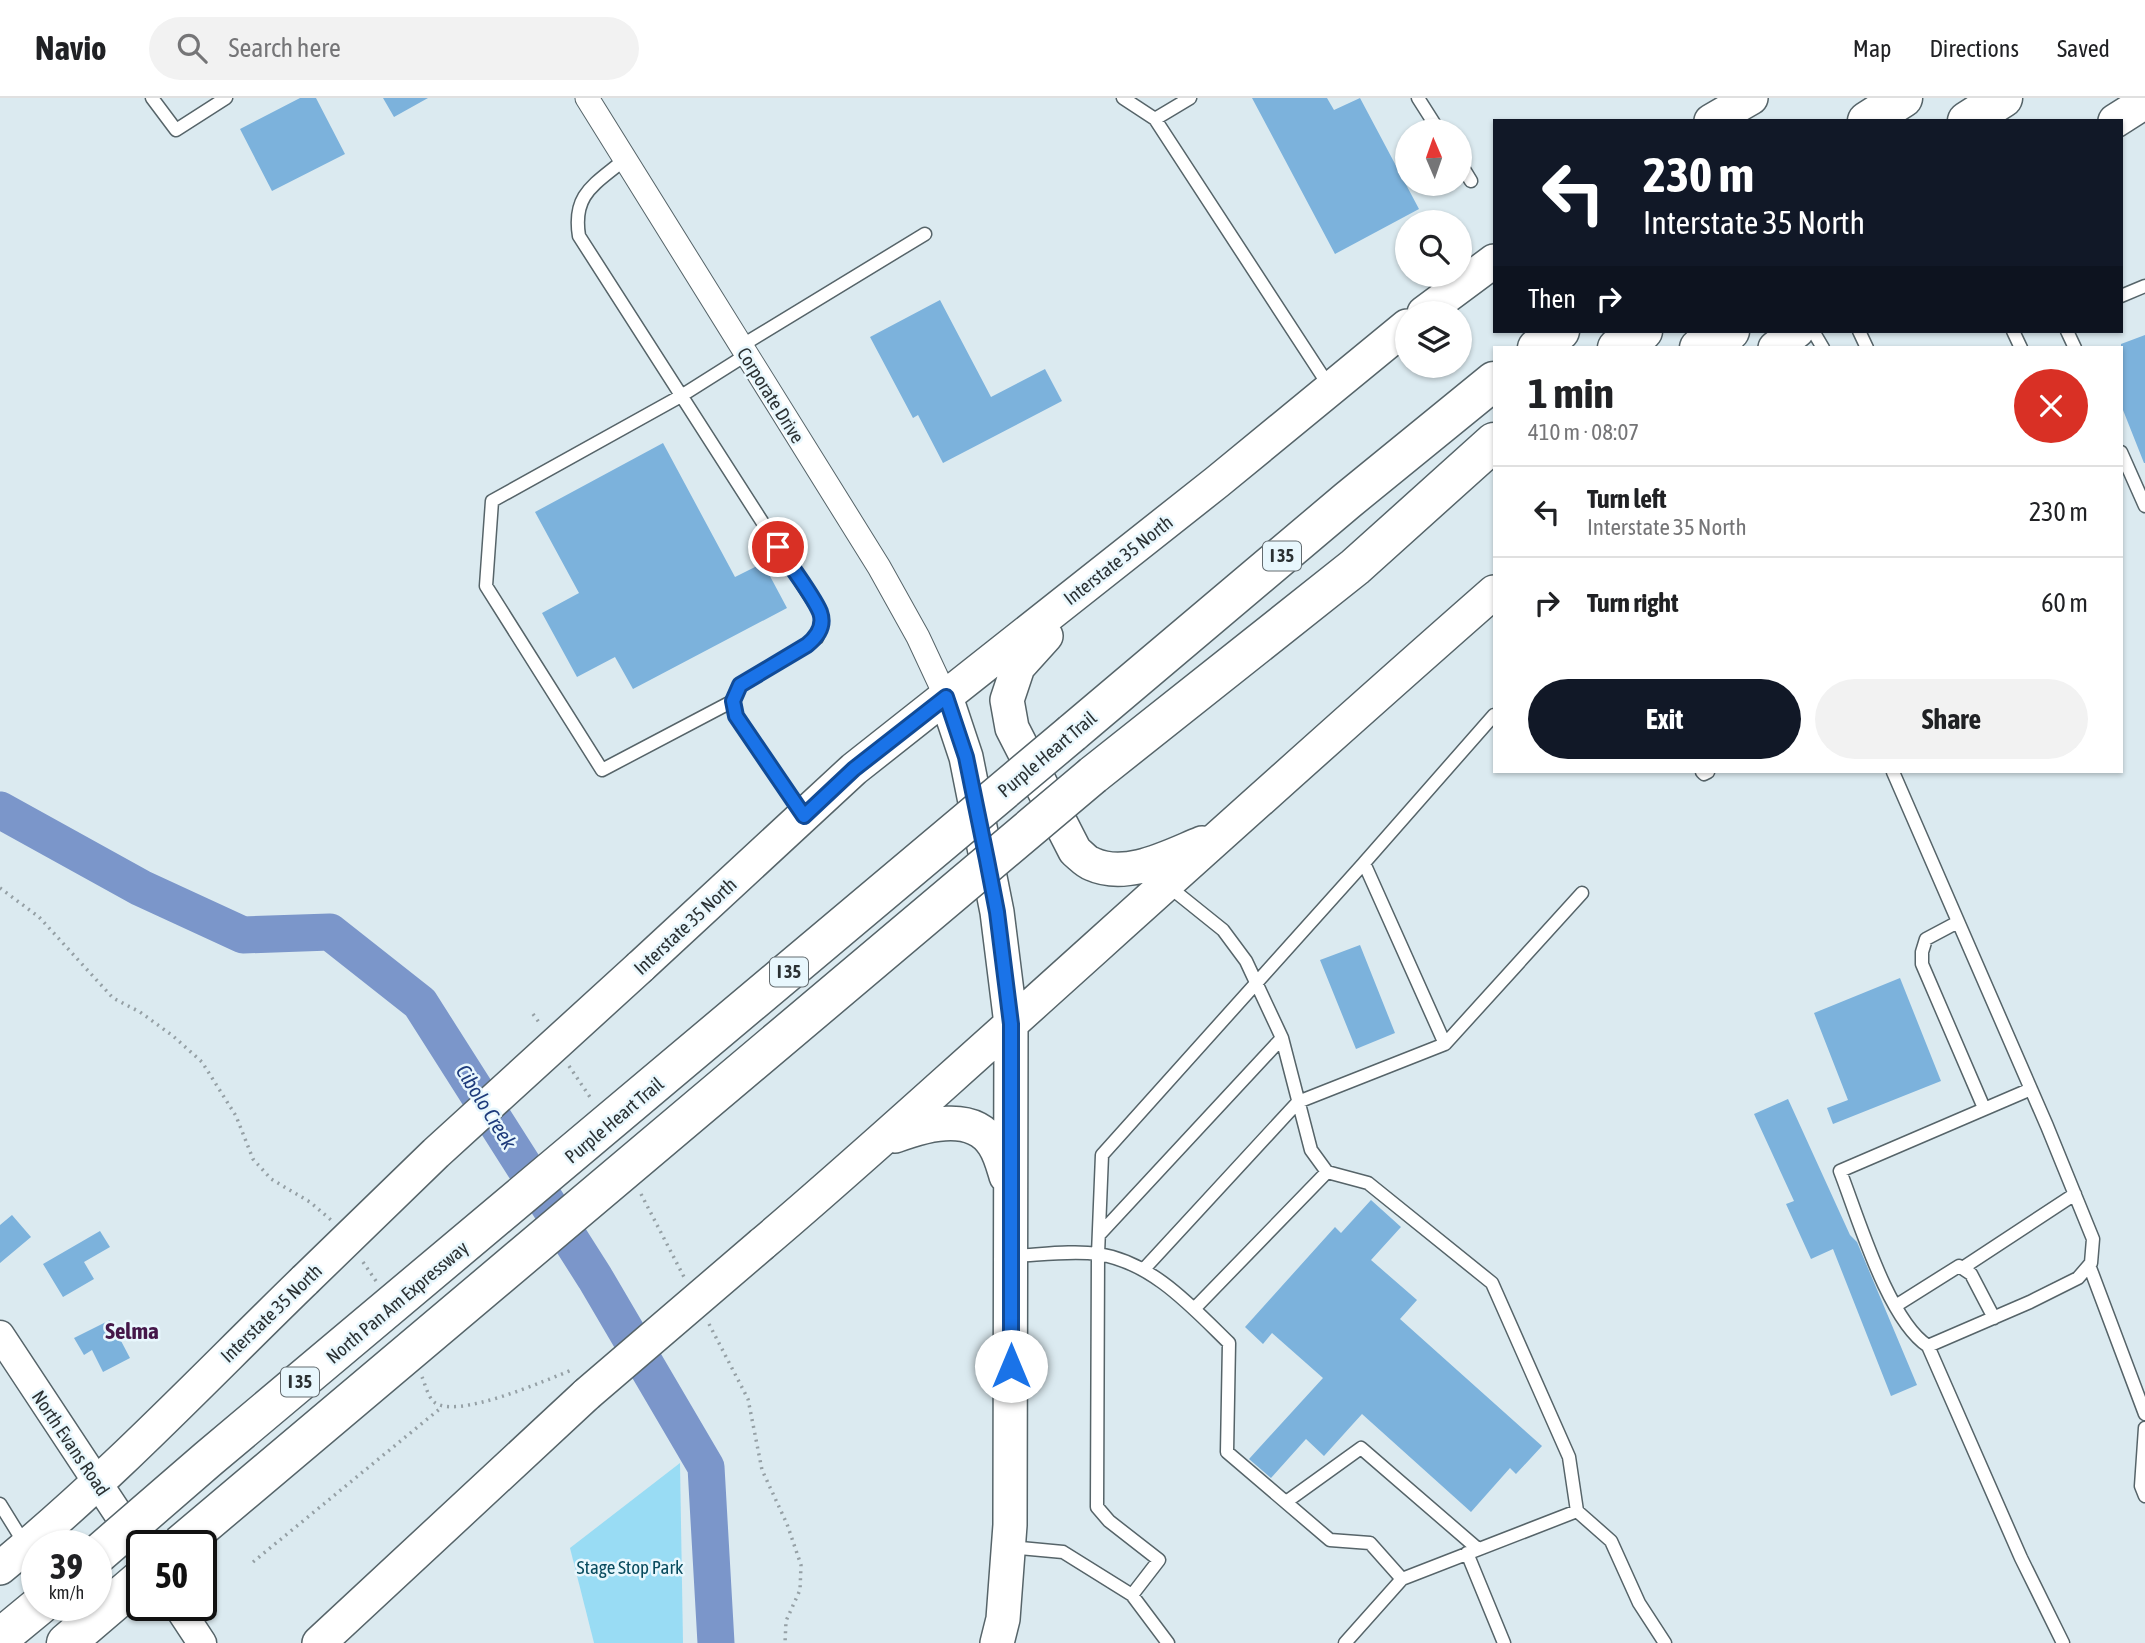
<!DOCTYPE html>
<html lang="en">
<head>
<meta charset="utf-8">
<style>
	:root { --surface:#fff; --page:#f2f2f2; --text:#202124; --muted:#757577; --line:#e0e0e0; --accent:#111827 }
	body { margin:0; font-family:"Asap Condensed",sans-serif; background:var(--page); color:var(--text); height:100vh; display:flex; flex-direction:column; font-size:26px; white-space:nowrap }
	* { box-sizing:border-box; margin:0 }
	p { font-size:23px; color:var(--muted) }
	.icon { flex:none; width:38px; height:38px; fill:none; stroke:currentColor; stroke-width:2; stroke-linecap:round; stroke-linejoin:round }
	.map { position:relative; flex:1; overflow:hidden }
	.panel { position:absolute; left:1493px; top:248px; width:630px; height:427px; display:flex; flex-direction:column; background:var(--surface); border-radius:0px; box-shadow:0 2px 5px #0004 }
	.panel>* { flex:none }
	.hud { position:absolute; left:1493px; top:21px; width:630px; height:214px; border-radius:0px; box-shadow:0 2px 5px #0004; background:#111827; color:#fff; overflow:hidden }
	.needle { width:46px; rotate:358deg }
	.tools { position:absolute; left:1395px; top:21px; display:grid; gap:14px }
	.tools a { display:grid; place-items:center; width:77px; height:77px; border-radius:50%; background:var(--surface); box-shadow:0 2px 5px #0004; font-size:35px }
	.speed { position:absolute; left:21px; top:1432px; display:flex; gap:14px; font-size:35px; font-weight:700; text-align:center }
	.speed>* { display:grid; place-content:center; width:91px; height:91px; border-radius:50%; background:var(--surface); box-shadow:0 2px 5px #0004; line-height:1 }
	.speed small { font-size:18px; font-weight:400 }
	.speed .limit { border:4px solid #111; border-radius:10px; background:#fff; color:#111 }
	.pin { position:absolute; display:grid; place-items:center; width:60px; height:60px; color:#fff; margin:-30px; border:4px solid #fff; border-radius:50%; box-shadow:0 2px 7px #0007 }
	.me { position:absolute; width:77px; margin:-38px; rotate:0deg; stroke-linejoin:round; filter:drop-shadow(0 0 5px #0008) }
	.turn { display:flex; align-items:center; gap:24px; height:147px; padding:0 35px; font-size:32px }
	.turn .icon { width:91px; height:91px; stroke-width:2.5 }
	.turn b { display:block; font-size:49px; line-height:60px }
	.then { display:flex; align-items:center; height:66px; padding:0 35px; background:#0003; gap:14px; font-size:26px }
	.round { display:grid; place-items:center; flex:none; width:74px; height:74px; border-radius:37px; background:var(--page) }
	.overview { display:flex; align-items:center; justify-content:space-between; height:119px; padding:0 35px }
	h1 { font-size:42px; font-weight:700; line-height:52px }
	.cta { display:flex; gap:14px; margin-top:auto; padding:14px 35px }
	.cta a { flex:1; height:80px; border-radius:42px; background:var(--accent); color:#fff; font-size:28px; font-weight:700; line-height:80px; text-align:center }
	.cta a+a { background:var(--page); color:var(--text) }
	ul { padding:0; list-style:none }
	li { display:flex; align-items:center; gap:21px; height:91px; padding:0 35px; border-top:2px solid var(--line) }
	li div { flex:1 }
	li b { display:block; font-size:26px }
	li em { font-style:normal }
	header { display:flex; align-items:center; gap:42px; box-sizing:border-box; height:98px; padding:0 35px; background:var(--surface); border-bottom:2px solid var(--line) }
	header strong { font-size:33px }
	nav { display:flex; gap:38px; margin-inline-start:auto; font-size:24px }
	.search { width:490px; height:63px; background:var(--page); display:flex; align-items:center; gap:18px; box-sizing:border-box; padding:0 24px; border-radius:38px; color:var(--muted); font-size:26px }
	.map>svg:first-child { display:block }
</style>
</head>
<body>
<header>
<strong>Navio</strong>
<div class="search"><svg class="icon" aria-label="search" viewBox="0 0 24 24"><circle cx="10" cy="10" r="6"/><path d="M15 15l6 6"/></svg>Search here</div>
<nav><a>Map</a><a>Directions</a><a>Saved</a></nav>
</header>
<div class="map">
<svg width="2145" height="1545" viewBox="0 0 2145 1545">
	<rect width="100%" height="100%" fill="#dbeaf0"/>
	<!-- green -->
	<path fill="#99dcf4" d="M680,1365L683,1545H594L570,1450Z"/>
	<g fill="none" stroke-linecap="round" stroke-linejoin="round">
		<!-- river -->
		<path stroke="#7b96ca" stroke-width="37" d="M0,712L141,790L243,837L330,834L420,905L595,1180L706,1369L716,1545"/>
	</g>
	<!-- building -->
	<path fill="#7cb2dc" d="M300,0H316L345,56L272,93L240,31Z
		M383,0H428L394,19Z
		M1252,0H1327L1334,12L1360,0L1419,111L1335,156Z
		M940,202L991,299L1045,271L1062,303L943,365L918,317L913,320L870,239Z
		M2145,237V365H2144L2121,307V246Z
		M663,345L735,479L763,465L787,510L633,591L615,559L577,579L542,515L579,495L535,414Z
		M1360,847L1395,935L1356,951L1320,862Z
		M1900,880L1941,983L1833,1026L1827,1010L1848,1002L1814,915Z
		M1788,1001L1850,1137L1857,1144L1917,1287L1891,1298L1833,1151L1811,1161L1786,1106L1794,1103L1754,1016Z
		M1371,1102L1401,1129L1371,1162L1417,1202L1400,1221L1542,1348L1516,1376L1510,1370L1471,1414L1362,1316L1324,1358L1306,1341L1271,1380L1249,1361L1323,1280L1272,1235L1263,1246L1245,1229L1335,1129L1341,1135Z
		M12,1117L31,1139L0,1165V1127Z
		M100,1133L110,1149L84,1164L94,1181L63,1199L43,1166Z
		M110,1222L130,1260L103,1274L92,1252L84,1257L74,1240Z"/>
	<g fill="none" stroke-linecap="round" stroke-linejoin="round">
		<!-- service casing -->
		<g stroke="#566469" stroke-width="15">
			<path id="service" d="M152,0L176,32L226,0
				M1123,0L1155,21L1331,291
				M1418,0L1439,33
				M1155,21L1190,0
				M625,61C596,86 572,95 579,138L820,514L821,528L817,540L740,588L733,603L736,618L803,716
				M1460,65L1471,83
				M2121,198L2145,188
				M1813,233L1823,250
				M1859,233L1867,250
				M2013,233L2021,250
				M2067,233L2075,250
				M741,248L925,136
				M2121,354L2145,408
				M733,603L602,672L486,488L492,403L681,298L746,257
				M1702,674L1704,676L1708,674
				M1893,674L2047,1028L2093,1141L2091,1165L2078,1180L2030,1204L1928,1248C1888,1222 1858,1119 1840,1073L2031,991
				M1364,765L1494,617
				M1167,787L1223,832L1246,863L1282,940L1311,1052L1327,1074L1368,1085L1492,1185L1569,1359L1577,1413L1402,1481L1345,1545
				M1958,824L1926,841L1922,854V866L1984,1010
				M1445,946L1582,795
				M1099,1137L1282,940
				M1012,1158C1038,1157 1073,1152 1098,1156C1152,1164 1192,1209 1229,1245L1227,1354L1330,1442L1370,1445L1402,1481
				M2089,1167L2145,1316
				M1964,1169L2075,1096
				M1897,1207L1959,1168L1971,1176L1994,1220
				M1194,1211L1327,1074
				M1928,1248L2021,1460L2063,1545
				M2145,1330L2141,1388L2145,1398
				M1286,1404L1361,1350L1478,1451
				M0,1406L26,1448
				M1577,1413L1611,1443L1639,1505L1665,1545
				M1009,1449L1063,1454L1132,1497L1159,1462L1109,1423L1097,1409L1098,1156L1102,1057L1364,765L1445,946L1298,1004L1144,1171
				M1467,1455L1504,1545
				M1132,1497L1168,1545"/>
		</g>
		<!-- minor casing -->
		<g stroke="#566469" stroke-width="25">
			<path id="minor" d="M587,0L879,469L918,539L946,599"/>
		</g>
		<!-- tertiary casing -->
		<g stroke="#566469" stroke-width="31">
			<path id="tertiary" d="M0,1237L142,1452
				M177,1507L202,1545"/>
		</g>
		<!-- secondary casing -->
		<g stroke="#566469" stroke-width="36">
			<path id="secondary" d="M1711,23L1751,0
				M2115,23L2145,4
				M1424,215L1494,163
				M1775,250L1797,233
				M1046,538L1018,569L1007,602L1012,630L1075,753C1080,757 1086,764 1092,766C1127,782 1170,758 1202,745
				M946,599L966,659L997,814L1011,926L1010,1427L1003,1521L997,1545
				M640,869L854,671L1217,384L1407,228
				M895,1038C924,1027 973,1012 994,1047C1000,1056 1003,1068 1006,1078
				M762,1146C847,1074 929,999 1012,925C1172,781 1332,636 1494,494
				M0,1470C108,1382 205,1279 305,1182
				M319,1545L587,1296"/>
		</g>
		<!-- motorway casing -->
		<g stroke="#566469" stroke-width="41">
			<path id="motorway" d="M1867,23L1903,0
				M1967,23L2003,0
				M1537,250L1560,233
				M1617,250L1643,233
				M1699,250L1730,233
				M1072,635L1348,402L1494,283
				M1093,677L1355,469L1494,344
				M0,1540L40,1507
				M66,1545L142,1480"/>
		</g>
		<!-- path -->
		<path stroke="#95a0a5" stroke-width="3.5" stroke-dasharray="2 5" stroke-linecap="butt" d="M0,790L39,819L113,900L140,914L173,938L202,964L236,1018L253,1061L271,1081L310,1104L331,1122
			M533,916L541,927
			M569,968L592,1002
			M641,1096L684,1179
			M363,1164L376,1183
			M709,1226L748,1301L762,1372L787,1426L801,1467L800,1492L786,1523L785,1545
			M422,1279C425,1286 428,1298 433,1303C453,1324 548,1281 572,1272
			M253,1464L442,1309"/>
		<!-- service -->
		<use href="#service" stroke="#fff" stroke-width="12"/>
		<!-- minor -->
		<use href="#minor" stroke="#fff" stroke-width="23"/>
		<!-- tertiary -->
		<use href="#tertiary" stroke="#fff" stroke-width="28"/>
		<!-- secondary -->
		<use href="#secondary" stroke="#fff" stroke-width="33"/>
		<!-- motorway -->
		<use href="#motorway" stroke="#fff" stroke-width="38"/>
		<!-- secondary-bridge casing -->
		<g stroke="#566469" stroke-width="36" stroke-linecap="butt">
			<path id="secondary-bridge" d="M305,1182L436,1055L640,869
				M587,1296L762,1146"/>
		</g>
		<!-- motorway-bridge casing -->
		<g stroke="#566469" stroke-width="41" stroke-linecap="butt">
			<path id="motorway-bridge" d="M180,1447L1093,677
				M96,1458L208,1361L1072,635"/>
		</g>
		<!-- secondary-bridge -->
		<use href="#secondary-bridge" stroke="#fff" stroke-width="33"/>
		<!-- motorway-bridge -->
		<use href="#motorway-bridge" stroke="#fff" stroke-width="38"/>
	</g>
	<g fill="none" stroke-linecap="round" stroke-linejoin="round">
		<!-- route casing -->
		<g stroke="#114b97" stroke-width="18">
			<path id="route" d="M778,449C789,466 813,497 820,514C825,528 817,539 807,547L740,587L733,603L736,618L804,718L854,671L946,599L966,659L987,762L997,814L1011,926V1268"/>
		</g>
		<!-- route -->
		<use href="#route" stroke="#1a73e8" stroke-width="12"/>
	</g>
	<g text-anchor="middle" stroke-width="5" stroke-linejoin="round" paint-order="stroke">
		<!-- shield labels -->
		<g fill="#e8f7fd" stroke="#646c70" stroke-width="2">
			<rect x="1263" y="443.5" width="38" height="29" rx="5"/>
			<rect x="770" y="859.5" width="38" height="29" rx="5"/>
			<rect x="281" y="1269.5" width="38" height="29" rx="5"/>
		</g>
		<g font-size="18" font-weight="bold" fill="#2b3133">
			<text x="1282" y="464">I 35</text>
			<text x="789" y="880">I 35</text>
			<text x="300" y="1290">I 35</text>
		</g>
		<!-- street labels -->
		<g font-size="19" fill="#2b3133" stroke="#e8f7fd">
			<text transform="translate(771 297) rotate(58)" y="7">Corporate Drive</text>
			<text transform="translate(1118 462) rotate(-38)" y="7">Interstate 35 North</text>
			<text transform="translate(1047 656) rotate(-40)" y="7">Purple Heart Trail</text>
			<text transform="translate(685 828) rotate(-43)" y="7">Interstate 35 North</text>
			<text transform="translate(614 1022) rotate(-40)" y="7">Purple Heart Trail</text>
			<text transform="translate(397 1204) rotate(-40)" y="7">North Pan Am Expressway</text>
			<text transform="translate(271 1215) rotate(-44)" y="7">Interstate 35 North</text>
			<text transform="translate(71 1345) rotate(56)" y="7">North Evans Road</text>
		</g>
		<!-- park labels -->
		<g font-size="19" fill="#084b5e" stroke="#e8f7fd">
			<text x="630" y="1476">Stage Stop Park</text>
		</g>
		<!-- water labels -->
		<g font-size="21" font-style="italic" fill="#1e3b7b" stroke="#e8f7fd">
			<text transform="translate(486 1009) rotate(58)" y="7">Cibolo Creek</text>
		</g>
		<!-- quarter labels -->
		<g font-size="23" font-weight="bold" fill="#451749" stroke="#e8f7fd">
			<text x="132" y="1241">Selma</text>
		</g>
	</g>
</svg>
<div class="tools">
<a><svg class="needle" viewBox="-14 -14 28 28"><path d="M0-13l5 13h-10z" fill="#e53935"/><path d="M0 13l5-13h-10z" fill="#757577"/></svg></a>
<a><svg class="icon" aria-label="search" viewBox="0 0 24 24"><circle cx="10" cy="10" r="6"/><path d="M15 15l6 6"/></svg></a>
<a><svg class="icon" aria-label="layers" viewBox="0 0 24 24"><path d="M12 4l9 5-9 5-9-5zM3 14l9 5 9-5"/></svg></a>
</div>
<div class="speed"><div>39<small>km/h</small></div><div class="limit">50</div></div>
<div class="pin" style="left:778px;top:449px;background:#d93025"><svg class="icon" aria-label="arrive" viewBox="0 0 24 24"><path d="M6 21V4h12l-3 4 3 4H6"/></svg></div>
<svg class="me" style="left:1011px;top:1268px" viewBox="-20 -20 40 40"><circle r="19" fill="#fff"/><path d="M0-13L10 11 0 6-10 11z" fill="#1a73e8"/></svg>
<div class="hud">
<div class="turn"><svg class="icon" aria-label="left" viewBox="0 0 24 24"><path d="M17 20v-9H6M10 6l-5 5 5 5"/></svg><div><b>230 m</b>Interstate 35 North</div></div>
<div class="then">Then<svg class="icon" aria-label="right" viewBox="0 0 24 24"><path d="M7 20v-9h11M14 6l5 5-5 5"/></svg></div>
</div>
<section class="panel">
<div class="overview"><div><h1>1 min</h1><p>410 m · 08:07</p></div><a class="round" style="background:#d93025;color:#fff"><svg class="icon" aria-label="close" viewBox="0 0 24 24"><path d="M6 6l12 12M18 6L6 18"/></svg></a></div>
<ul>
<li><svg class="icon" aria-label="left" viewBox="0 0 24 24"><path d="M17 20v-9H6M10 6l-5 5 5 5"/></svg><div><b>Turn left</b><p>Interstate 35 North</p></div><em>230 m</em></li>
<li><svg class="icon" aria-label="right" viewBox="0 0 24 24"><path d="M7 20v-9h11M14 6l5 5-5 5"/></svg><div><b>Turn right</b></div><em>60 m</em></li>
</ul>
<div class="cta"><a>Exit</a><a>Share</a></div>
</section>
</div>
</body>
</html>
